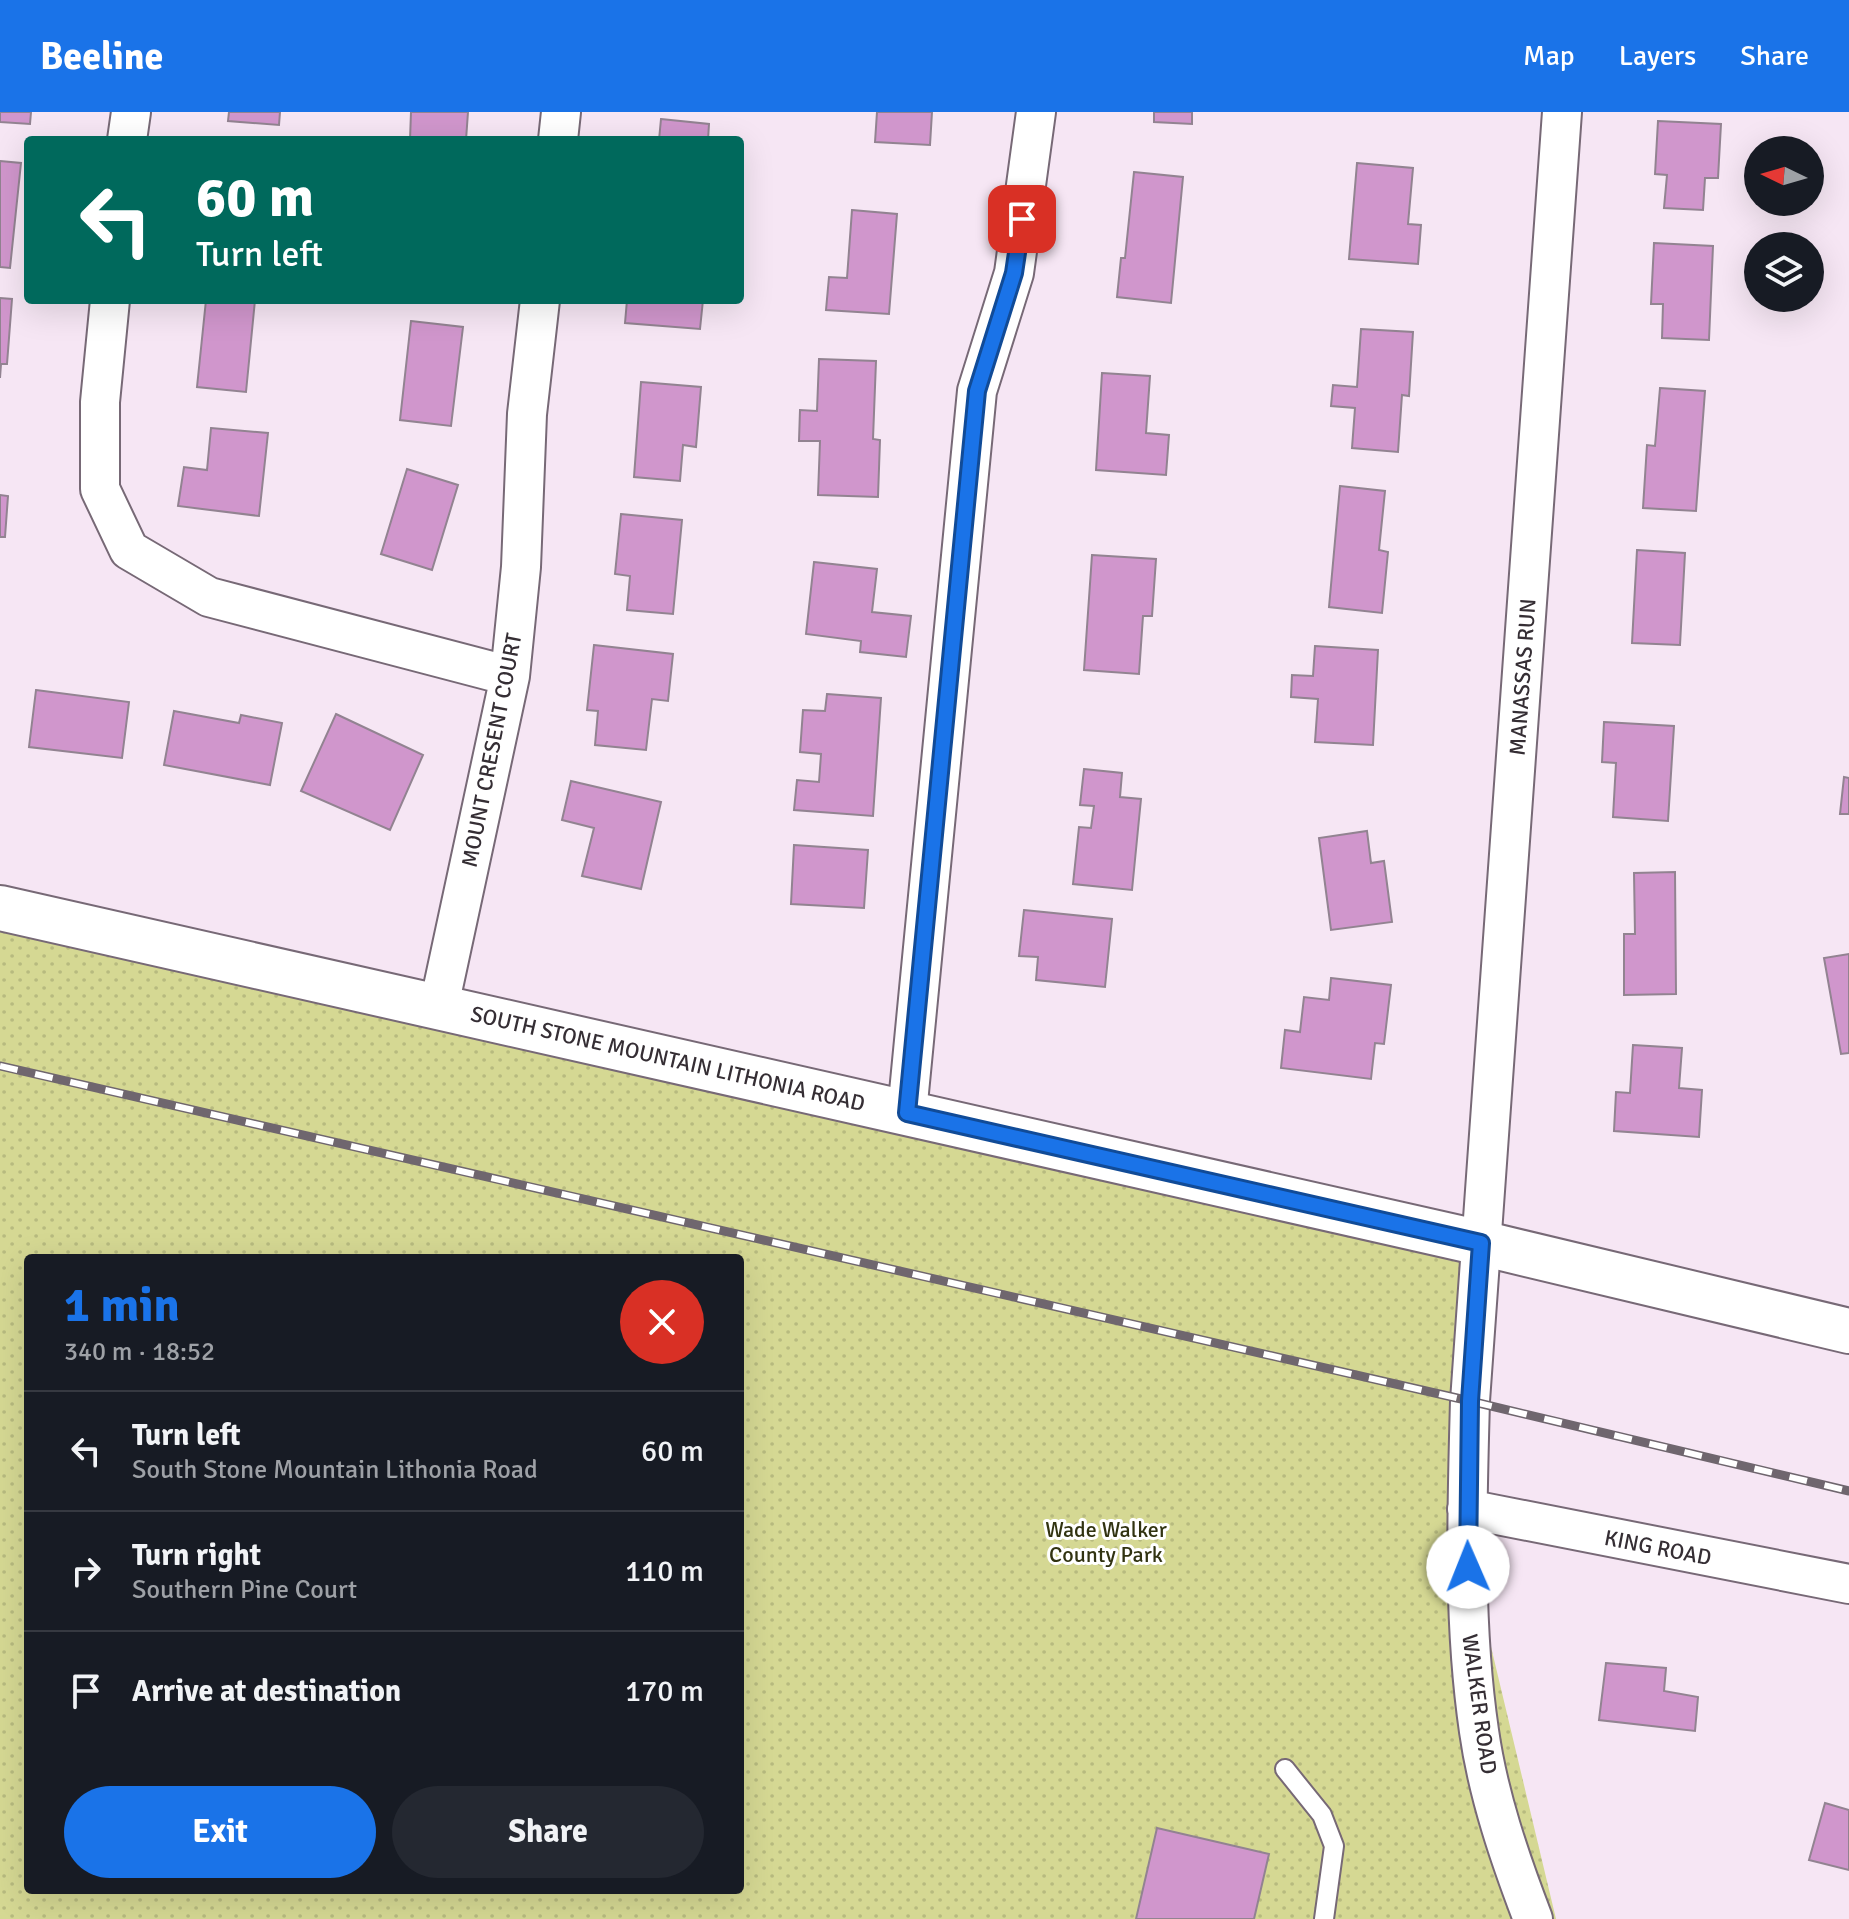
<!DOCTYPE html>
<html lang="en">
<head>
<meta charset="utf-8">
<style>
	:root { --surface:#171b24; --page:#242831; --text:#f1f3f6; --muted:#9ea1a6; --line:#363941; --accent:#1a73e8 }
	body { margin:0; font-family:Signika,sans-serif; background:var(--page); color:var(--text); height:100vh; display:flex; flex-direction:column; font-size:30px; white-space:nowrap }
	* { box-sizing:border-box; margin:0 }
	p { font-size:26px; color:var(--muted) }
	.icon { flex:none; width:44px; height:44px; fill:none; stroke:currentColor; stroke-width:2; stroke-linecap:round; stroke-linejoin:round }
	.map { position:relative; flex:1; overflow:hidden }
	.side { position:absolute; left:24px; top:1142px; width:720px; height:640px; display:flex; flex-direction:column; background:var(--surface); border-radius:8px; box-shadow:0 8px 32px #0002 }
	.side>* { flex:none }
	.guide { position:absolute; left:24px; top:24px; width:720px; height:168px; border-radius:8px; box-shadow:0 8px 32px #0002; background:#00695c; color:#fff; overflow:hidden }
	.needle { width:52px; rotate:275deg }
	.controls { position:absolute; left:1744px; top:24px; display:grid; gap:16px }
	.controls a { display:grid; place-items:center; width:80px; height:80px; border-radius:50%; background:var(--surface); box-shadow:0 8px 32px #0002; font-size:40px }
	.pin { position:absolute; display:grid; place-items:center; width:68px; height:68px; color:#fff; margin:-34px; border-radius:16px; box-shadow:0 4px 12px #0006 }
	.me { position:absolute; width:88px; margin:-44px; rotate:359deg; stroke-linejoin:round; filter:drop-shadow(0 0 6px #0008) }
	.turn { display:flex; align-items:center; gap:28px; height:168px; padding:0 40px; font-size:36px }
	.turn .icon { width:104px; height:104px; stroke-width:2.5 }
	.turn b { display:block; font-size:56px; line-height:68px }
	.round { display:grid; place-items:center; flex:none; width:84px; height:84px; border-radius:42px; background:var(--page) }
	.overview { display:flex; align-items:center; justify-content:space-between; height:136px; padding:0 40px }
	h1 { font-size:48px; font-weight:700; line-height:60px; color:var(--accent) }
	.button { display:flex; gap:16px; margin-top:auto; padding:16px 40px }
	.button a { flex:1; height:92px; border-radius:48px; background:var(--accent); color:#fff; font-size:32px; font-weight:700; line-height:92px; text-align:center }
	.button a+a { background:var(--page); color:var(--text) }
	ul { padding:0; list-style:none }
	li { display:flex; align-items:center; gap:24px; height:120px; padding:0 40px; border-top:2px solid var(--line) }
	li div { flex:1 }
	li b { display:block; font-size:30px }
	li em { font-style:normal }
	header { display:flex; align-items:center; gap:48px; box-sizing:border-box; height:112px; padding:0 40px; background:var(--accent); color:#fff }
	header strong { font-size:38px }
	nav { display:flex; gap:44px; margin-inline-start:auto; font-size:28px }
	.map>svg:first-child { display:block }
</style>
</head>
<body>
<header>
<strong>Beeline</strong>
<nav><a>Map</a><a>Layers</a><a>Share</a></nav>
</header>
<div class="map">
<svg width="1849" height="1807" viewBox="0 0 1849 1807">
	<defs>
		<pattern id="park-dots" width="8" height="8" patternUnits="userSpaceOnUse" patternTransform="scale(2)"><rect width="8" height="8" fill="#d5d893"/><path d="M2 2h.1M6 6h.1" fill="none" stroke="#b7ba7f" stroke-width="1.8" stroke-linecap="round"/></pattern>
	</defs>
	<rect width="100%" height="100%" fill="#f6e6f4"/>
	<!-- park -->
	<path fill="url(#park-dots)" fill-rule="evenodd" d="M0,772L1211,1079L1489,1134L1471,1451L1556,1807H0ZM28,1146H740V1778H28Z"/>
	<!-- building -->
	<path fill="#d096cc" stroke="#928391" stroke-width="2" d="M0,0H31L30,12L0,10Z
		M229,0H280L279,13L228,9Z
		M411,0H468L466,28H410Z
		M877,0H932L930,33L875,30Z
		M1154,0H1192V12L1154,10Z
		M661,7L709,12L708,28H659Z
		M1658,9L1721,12L1718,66H1705L1703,98L1664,96L1667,63L1655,62Z
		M0,49L21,51L10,156L0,155Z
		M1357,51L1413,56L1408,112L1421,113L1418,152L1349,147Z
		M1134,60L1183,65L1171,191L1117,185L1121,146H1125Z
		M852,98L897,102L889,202L826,198L829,165L847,166Z
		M1654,131L1713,134L1709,228L1662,226L1663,192H1651Z
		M0,186L12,187L7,252H1L0,266Z
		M206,188H255L246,280L197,275Z
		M627,188H703L700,217L625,211Z
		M411,209L463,215L451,314L400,308Z
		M1361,217L1413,220L1409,284L1402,283L1398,340L1352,336L1355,296L1331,294L1333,273L1357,275Z
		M819,247L876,249L873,327L880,328L878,385L818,383L820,329H799L800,298L817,299Z
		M1102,261L1150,264L1146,321L1169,323L1166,363L1096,358Z
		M641,270L701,275L696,335L683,333L680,369L634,365Z
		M1660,276L1705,279L1696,399L1643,396L1647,333L1655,334Z
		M211,316L268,321L259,404L178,394L184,355L207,358Z
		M407,357L458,373L432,458L381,442Z
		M1340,374L1385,379L1379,438L1388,440L1382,501L1329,495Z
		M0,383L8,384L5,425H0Z
		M621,402L682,408L673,502L627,498L630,464L615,462Z
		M1637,438L1685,441L1680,533L1632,531Z
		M1092,443L1156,447L1152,504H1143L1139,562L1084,558Z
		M814,450L877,457L872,500L911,504L906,545L860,540L861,529L806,522Z
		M594,533L673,542L668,589L652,587L646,638L595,633L598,599L587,598Z
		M1315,534L1378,538L1373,633L1315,630L1318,587L1291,585L1292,563L1313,564Z
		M36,578L129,590L122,646L29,635Z
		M827,582L881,586L873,704L794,698L797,668L819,670L821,642L800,640L803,598L825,599Z
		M174,599L239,611L241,603L282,611L270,673L164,653Z
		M336,602L423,643L390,718L301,679Z
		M1604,610L1674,614L1668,709L1613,705L1616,651L1602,650Z
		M1084,657L1122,661L1120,685L1141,687L1132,778L1073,772L1079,715L1091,716L1094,694L1080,693Z
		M1844,665L1849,666V702H1840Z
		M571,669L661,690L641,777L582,764L594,716L562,708Z
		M1367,719L1371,751L1384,749L1392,810L1331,818L1319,726Z
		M794,733L868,738L864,796L791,792Z
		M1675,760L1676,882L1624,883V822H1635L1634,761Z
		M1024,798L1112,807L1105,875L1036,868L1038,845L1019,844Z
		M1849,842V941L1841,942L1824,846Z
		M1331,866L1391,873L1384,932L1375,931L1371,967L1281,956L1285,918L1300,920L1304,885L1329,888Z
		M1633,933L1682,936L1679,976L1702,978L1699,1025L1614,1019L1616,980L1630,981Z
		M1606,1551L1666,1556L1664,1579L1698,1585L1695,1619L1599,1608Z
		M1825,1691L1849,1698V1758L1809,1748Z
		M1157,1716L1269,1742L1254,1807H1136Z"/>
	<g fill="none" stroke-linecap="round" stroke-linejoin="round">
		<!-- service casing -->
		<g stroke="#776976" stroke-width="22">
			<path id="service" d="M1285,1657L1322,1703L1334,1734L1324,1807"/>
		</g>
		<!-- minor casing -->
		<g stroke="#776976" stroke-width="42">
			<path id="minor" d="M127,28L131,0
				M558,28L561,0
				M110,188L100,290V377L129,438L209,485L510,564
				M439,894L510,564L521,455L527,302L540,188
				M907,1001L977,279L1014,161L1036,0
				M1467,1397L1849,1472
				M1533,1807C1510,1747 1488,1683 1479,1619C1463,1510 1467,1399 1470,1289L1562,0"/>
		</g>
		<!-- secondary casing -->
		<g stroke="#776976" stroke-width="48">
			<path id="secondary" d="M0,796L1481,1131L1849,1219"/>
		</g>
		<!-- service -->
		<use href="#service" stroke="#fff" stroke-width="18"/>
		<!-- minor -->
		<use href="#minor" stroke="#fff" stroke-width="38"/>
		<!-- secondary -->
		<use href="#secondary" stroke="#fff" stroke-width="44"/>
		<!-- rail casing -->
		<g stroke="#6f666e" stroke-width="9">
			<path id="rail" d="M0,954L1470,1289L1849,1379"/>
		</g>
		<!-- rail -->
		<use href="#rail" stroke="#fff" stroke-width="6" stroke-dasharray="18" stroke-linecap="butt"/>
	</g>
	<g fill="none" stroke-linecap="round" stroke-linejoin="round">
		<!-- route casing -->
		<g stroke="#114b97" stroke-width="20">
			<path id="route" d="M1022,107L1014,161L977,279L907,1001L1481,1131L1470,1289L1468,1455"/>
		</g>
		<!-- route -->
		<use href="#route" stroke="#1a73e8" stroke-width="14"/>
	</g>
	<g text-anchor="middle" stroke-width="6" stroke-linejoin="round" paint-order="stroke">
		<!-- street labels -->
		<g font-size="22" fill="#352e34" stroke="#fff">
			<text transform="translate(1522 565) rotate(-86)" y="8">MANASSAS RUN</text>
			<text transform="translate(491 638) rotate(-79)" y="8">MOUNT CRESENT COURT</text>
			<text transform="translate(668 946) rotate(13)" y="8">SOUTH STONE MOUNTAIN LITHONIA ROAD</text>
			<text transform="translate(1658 1435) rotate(11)" y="8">KING ROAD</text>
			<text transform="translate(1480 1592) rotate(82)" y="8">WALKER ROAD</text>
		</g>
		<!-- park labels -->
		<g font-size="22" fill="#313311" stroke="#fff">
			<text x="1106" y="1425">Wade Walker<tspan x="1106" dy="25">County Park</tspan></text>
		</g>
	</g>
</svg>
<div class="controls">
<a><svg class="needle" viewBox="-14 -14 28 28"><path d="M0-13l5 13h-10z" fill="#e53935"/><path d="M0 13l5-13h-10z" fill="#9ea1a6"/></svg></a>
<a><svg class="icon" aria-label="layers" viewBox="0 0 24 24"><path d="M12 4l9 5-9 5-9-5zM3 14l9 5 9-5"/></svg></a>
</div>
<div class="pin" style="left:1022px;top:107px;background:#d93025"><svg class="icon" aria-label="arrive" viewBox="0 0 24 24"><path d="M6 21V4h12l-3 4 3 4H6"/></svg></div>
<svg class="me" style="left:1468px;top:1455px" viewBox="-20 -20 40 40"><circle r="19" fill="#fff"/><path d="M0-13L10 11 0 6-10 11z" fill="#1a73e8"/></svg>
<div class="guide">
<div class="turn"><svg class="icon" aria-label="left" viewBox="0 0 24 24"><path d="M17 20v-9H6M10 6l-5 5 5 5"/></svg><div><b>60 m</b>Turn left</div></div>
</div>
<section class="side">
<div class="overview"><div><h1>1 min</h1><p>340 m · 18:52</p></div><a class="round" style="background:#d93025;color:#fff"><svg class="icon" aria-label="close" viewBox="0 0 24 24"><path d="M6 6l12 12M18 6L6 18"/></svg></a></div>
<ul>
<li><svg class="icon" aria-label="left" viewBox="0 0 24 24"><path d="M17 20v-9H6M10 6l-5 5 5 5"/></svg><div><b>Turn left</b><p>South Stone Mountain Lithonia Road</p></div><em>60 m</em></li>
<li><svg class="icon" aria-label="right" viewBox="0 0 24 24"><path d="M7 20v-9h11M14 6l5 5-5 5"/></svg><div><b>Turn right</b><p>Southern Pine Court</p></div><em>110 m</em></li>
<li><svg class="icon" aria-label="arrive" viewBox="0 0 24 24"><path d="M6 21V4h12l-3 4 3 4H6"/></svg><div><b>Arrive at destination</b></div><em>170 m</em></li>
</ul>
<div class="button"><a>Exit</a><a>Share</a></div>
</section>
</div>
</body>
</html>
